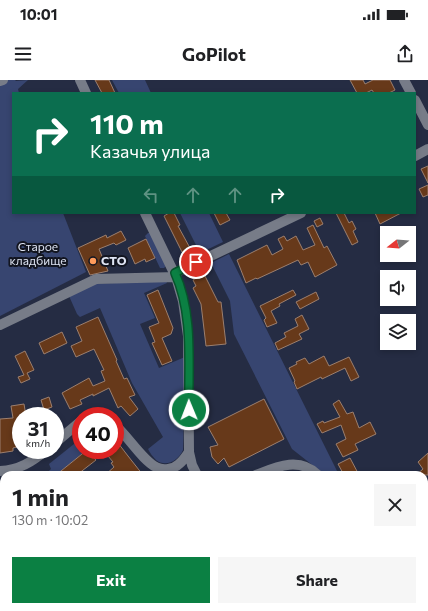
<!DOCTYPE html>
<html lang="en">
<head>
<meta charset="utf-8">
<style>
	:root { --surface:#fff; --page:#f6f6f6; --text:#202124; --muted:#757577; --accent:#0b8043 }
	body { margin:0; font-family:Commissioner,sans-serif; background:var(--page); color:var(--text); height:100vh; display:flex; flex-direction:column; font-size:15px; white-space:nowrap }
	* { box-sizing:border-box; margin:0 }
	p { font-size:13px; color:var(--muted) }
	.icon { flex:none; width:22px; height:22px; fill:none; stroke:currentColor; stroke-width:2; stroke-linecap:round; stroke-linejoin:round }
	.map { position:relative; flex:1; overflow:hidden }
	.details { position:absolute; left:0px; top:391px; width:428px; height:140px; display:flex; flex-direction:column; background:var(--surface); border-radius:12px 12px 0 0; box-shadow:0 2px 6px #0003 }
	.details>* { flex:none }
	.top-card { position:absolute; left:12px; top:12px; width:404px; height:122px; border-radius:0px; box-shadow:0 2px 6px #0003; background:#0b6e4f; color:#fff; overflow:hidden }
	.needle { width:26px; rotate:253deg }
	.tools { position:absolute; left:380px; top:146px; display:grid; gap:8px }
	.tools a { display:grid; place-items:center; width:36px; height:36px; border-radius:0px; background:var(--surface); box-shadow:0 2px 6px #0003; font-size:20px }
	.speed { position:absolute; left:12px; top:327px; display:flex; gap:8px; font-size:20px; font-weight:700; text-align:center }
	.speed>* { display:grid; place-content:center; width:52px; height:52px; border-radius:50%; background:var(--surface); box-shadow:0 2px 6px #0003; line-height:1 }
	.speed small { font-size:10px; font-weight:400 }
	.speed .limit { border:6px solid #d22; background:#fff; color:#111 }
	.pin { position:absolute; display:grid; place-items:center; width:34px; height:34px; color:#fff; margin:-17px; border:2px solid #fff; border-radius:50%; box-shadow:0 1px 4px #0007 }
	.me { position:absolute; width:44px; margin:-22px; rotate:359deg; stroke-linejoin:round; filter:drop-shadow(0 0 3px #0008) }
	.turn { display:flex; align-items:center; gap:14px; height:84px; padding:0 12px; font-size:18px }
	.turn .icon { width:52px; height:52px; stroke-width:2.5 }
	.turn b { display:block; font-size:28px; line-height:34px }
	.lanes { display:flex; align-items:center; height:38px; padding:0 12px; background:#0003; justify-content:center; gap:20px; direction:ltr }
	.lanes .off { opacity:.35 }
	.round { display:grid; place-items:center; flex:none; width:42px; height:42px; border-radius:0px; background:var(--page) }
	.summary { display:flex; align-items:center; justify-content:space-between; height:68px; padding:0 12px }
	h1 { font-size:24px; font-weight:700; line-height:30px }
	.cta { display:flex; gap:8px; margin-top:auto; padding:8px 12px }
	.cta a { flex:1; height:46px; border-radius:0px; background:var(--accent); color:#fff; font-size:16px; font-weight:700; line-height:46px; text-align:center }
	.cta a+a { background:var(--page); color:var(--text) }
	.status { display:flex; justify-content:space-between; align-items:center; height:28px; padding:0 20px; background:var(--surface); direction:ltr }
	.status svg { height:11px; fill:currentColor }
	header { display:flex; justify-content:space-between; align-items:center; height:52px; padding:0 12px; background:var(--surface); font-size:18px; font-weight:700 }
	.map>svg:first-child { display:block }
</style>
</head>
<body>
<div class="status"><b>10:01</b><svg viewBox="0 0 49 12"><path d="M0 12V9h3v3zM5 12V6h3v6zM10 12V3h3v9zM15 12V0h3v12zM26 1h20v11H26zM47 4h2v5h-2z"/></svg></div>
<header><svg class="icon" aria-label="menu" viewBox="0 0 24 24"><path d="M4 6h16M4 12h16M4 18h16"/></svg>GoPilot<svg class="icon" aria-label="share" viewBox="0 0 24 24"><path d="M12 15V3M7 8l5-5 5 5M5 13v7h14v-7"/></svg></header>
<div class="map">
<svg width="428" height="531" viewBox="0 0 428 531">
	<rect width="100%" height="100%" fill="#252c43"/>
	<!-- green -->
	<path fill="#374570" d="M0,0H15L16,1L28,0L18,9L19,13H13V133H63L86,192L0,236Z
		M112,0H145L151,13H119Z
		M180,133H209L223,162L200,173Z
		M148,153H151L166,186L164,188H160L145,156Z
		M229,174L339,395H325L292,369L234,254L230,221L211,183Z
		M166,201L167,203L144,213L155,238L140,244L159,288L185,277L183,370C179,380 166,388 156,380C153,377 150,373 148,369L163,357L132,303L100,228L80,237L77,234L69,216L91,204Z
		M79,360L81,362V370H87L56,395H44L51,389L49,384Z"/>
	<!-- building -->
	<path fill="#67391a" stroke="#9c7f6e" d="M95,0H109L115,13H102Z
		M350,0H363L365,4L373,0H390L395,10L389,13H374L372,10L366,13H357Z
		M428,86V103L421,89Z
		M428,105V115L423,117L419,109Z
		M169,133H174L180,145L178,146L190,168L182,172L164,136Z
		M214,133H226L230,140L220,145Z
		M336,133H344L349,143L352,141L356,149L353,151L358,162L352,165Z
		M375,133H401L380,144Z
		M320,138L323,144L317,147L314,141Z
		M313,145L324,168L327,166L337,185L315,197L308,182L301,185L298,180L257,199L256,198L246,203L237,180L267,165L272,175L283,169L278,159L284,156L287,161L296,156L303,170L315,165L307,148Z
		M121,151L126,160L116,165L114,163L99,169L108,191L90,195L78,168L106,155L107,158Z
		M146,159L155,178L146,182L145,179L135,184L128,168Z
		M204,194L218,222H221L226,264L206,266L201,224L193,208L196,206L193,200Z
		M158,210L173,248L171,254L162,258L172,281L162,285L152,263L155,262L149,247L159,243L147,215Z
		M293,210L296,215L279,224L280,226L271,231L277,243L267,247L264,240L266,238L260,226Z
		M316,212L319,219L300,229L296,222Z
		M302,235L309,249L299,254L302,259L278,270L275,263L286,257L284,253L298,246L295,239Z
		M98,237L117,280L116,281L124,299L127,298L135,315L129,317L138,329L130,336L121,326L118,328L109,308L93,316V314L80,320L82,324L70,329L62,313L89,298L93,306L105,301L101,291L104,290L94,269L76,277L71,266L82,261L76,247Z
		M62,252L67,263L44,274L39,263Z
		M25,271L34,290L27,293L30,299L21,303L18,297L24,295L15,276Z
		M324,276L329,286L349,277L359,297L351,301L345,288L322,299L321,297L297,309L294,302L295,301L289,288L297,284L296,282L305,278L309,284Z
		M49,317L52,327L44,330L41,320Z
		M264,319L284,359L229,387L224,378L218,384L212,377L210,367L218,365L208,347Z
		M339,320L347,334L353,332L359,348L370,342L376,354L355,364L358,370L343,377L336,364L346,359L341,345L322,353L317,344L323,341L324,343L340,337L333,324Z
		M24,324L26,336H21V366L13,368V371L0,373V339L13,338L11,326Z
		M115,359L128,376L143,395H105L114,387L111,383L113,382L103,370H115Z
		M87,370L96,380L78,394L56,395Z
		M428,373V395H416L423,389L418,382Z
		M350,378L359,395H344L338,384Z"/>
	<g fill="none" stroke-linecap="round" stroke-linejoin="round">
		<!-- minor -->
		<path stroke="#777c88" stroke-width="10" d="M80,0L86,13
			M404,0L411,13
			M0,1L3,0
			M415,20L428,45
			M415,76L428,69
			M145,133L176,197L183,221L188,256L189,372L192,385L197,395
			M175,193L301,133
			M0,245L96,199L176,197
			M90,336H97
			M115,345C127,355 143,381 156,387C163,391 174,389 179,384C183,381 186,376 189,372
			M55,363L81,341
			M0,391C19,390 32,382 46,370
			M256,395C276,387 299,376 318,395
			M424,422L428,418
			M250,527V531
			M395,527L397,531"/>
	</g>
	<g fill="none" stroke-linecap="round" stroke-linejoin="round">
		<!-- route casing -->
		<g stroke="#07532c" stroke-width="10">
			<path id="route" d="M189,330C188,285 194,235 175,193L196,182"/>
		</g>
		<!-- route -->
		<use href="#route" stroke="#0b8043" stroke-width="7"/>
	</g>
	<!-- markers -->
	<circle fill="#ff9b5b" stroke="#121520" stroke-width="1.5" cx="93" cy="181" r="4"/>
	<g text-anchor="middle" stroke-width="4" stroke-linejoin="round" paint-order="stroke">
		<!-- park labels -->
		<g font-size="12" fill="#dee4f3" stroke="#121520">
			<text x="38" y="171">Старое<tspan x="38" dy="14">кладбище</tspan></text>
		</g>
		<!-- poi labels -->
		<g font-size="12" font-weight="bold" fill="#dfe5f4" stroke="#121520" text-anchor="start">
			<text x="101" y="185">СТО</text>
		</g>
	</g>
</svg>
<div class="tools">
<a><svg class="needle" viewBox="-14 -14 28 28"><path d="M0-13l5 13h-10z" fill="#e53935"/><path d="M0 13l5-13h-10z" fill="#757577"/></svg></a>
<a><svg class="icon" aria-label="sound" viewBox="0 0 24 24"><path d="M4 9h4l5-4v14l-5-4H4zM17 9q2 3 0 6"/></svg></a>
<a><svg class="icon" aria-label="layers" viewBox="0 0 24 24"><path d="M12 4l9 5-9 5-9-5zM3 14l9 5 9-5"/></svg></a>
</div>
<div class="speed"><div>31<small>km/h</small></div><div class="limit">40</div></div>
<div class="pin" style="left:196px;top:182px;background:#d93025"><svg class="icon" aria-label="arrive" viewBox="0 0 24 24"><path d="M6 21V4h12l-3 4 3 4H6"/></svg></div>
<svg class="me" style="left:189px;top:330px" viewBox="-20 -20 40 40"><circle r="17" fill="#0b8043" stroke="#fff" stroke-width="3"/><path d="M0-11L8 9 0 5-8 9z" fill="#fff"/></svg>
<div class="top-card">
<div class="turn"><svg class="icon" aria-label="right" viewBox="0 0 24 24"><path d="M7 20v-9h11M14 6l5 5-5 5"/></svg><div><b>110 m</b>Казачья улица</div></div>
<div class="lanes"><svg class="icon off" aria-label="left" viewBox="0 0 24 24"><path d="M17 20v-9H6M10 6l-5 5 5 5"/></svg><svg class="icon off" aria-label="ahead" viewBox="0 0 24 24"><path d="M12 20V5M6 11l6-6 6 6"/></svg><svg class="icon off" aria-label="ahead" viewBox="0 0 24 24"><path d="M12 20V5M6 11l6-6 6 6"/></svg><svg class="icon" aria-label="right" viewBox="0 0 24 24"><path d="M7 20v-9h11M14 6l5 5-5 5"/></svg></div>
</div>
<section class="details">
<div class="summary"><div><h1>1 min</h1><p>130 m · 10:02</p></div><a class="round"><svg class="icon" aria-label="close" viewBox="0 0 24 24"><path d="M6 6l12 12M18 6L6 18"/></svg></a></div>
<div class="cta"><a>Exit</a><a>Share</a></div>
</section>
</div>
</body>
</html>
